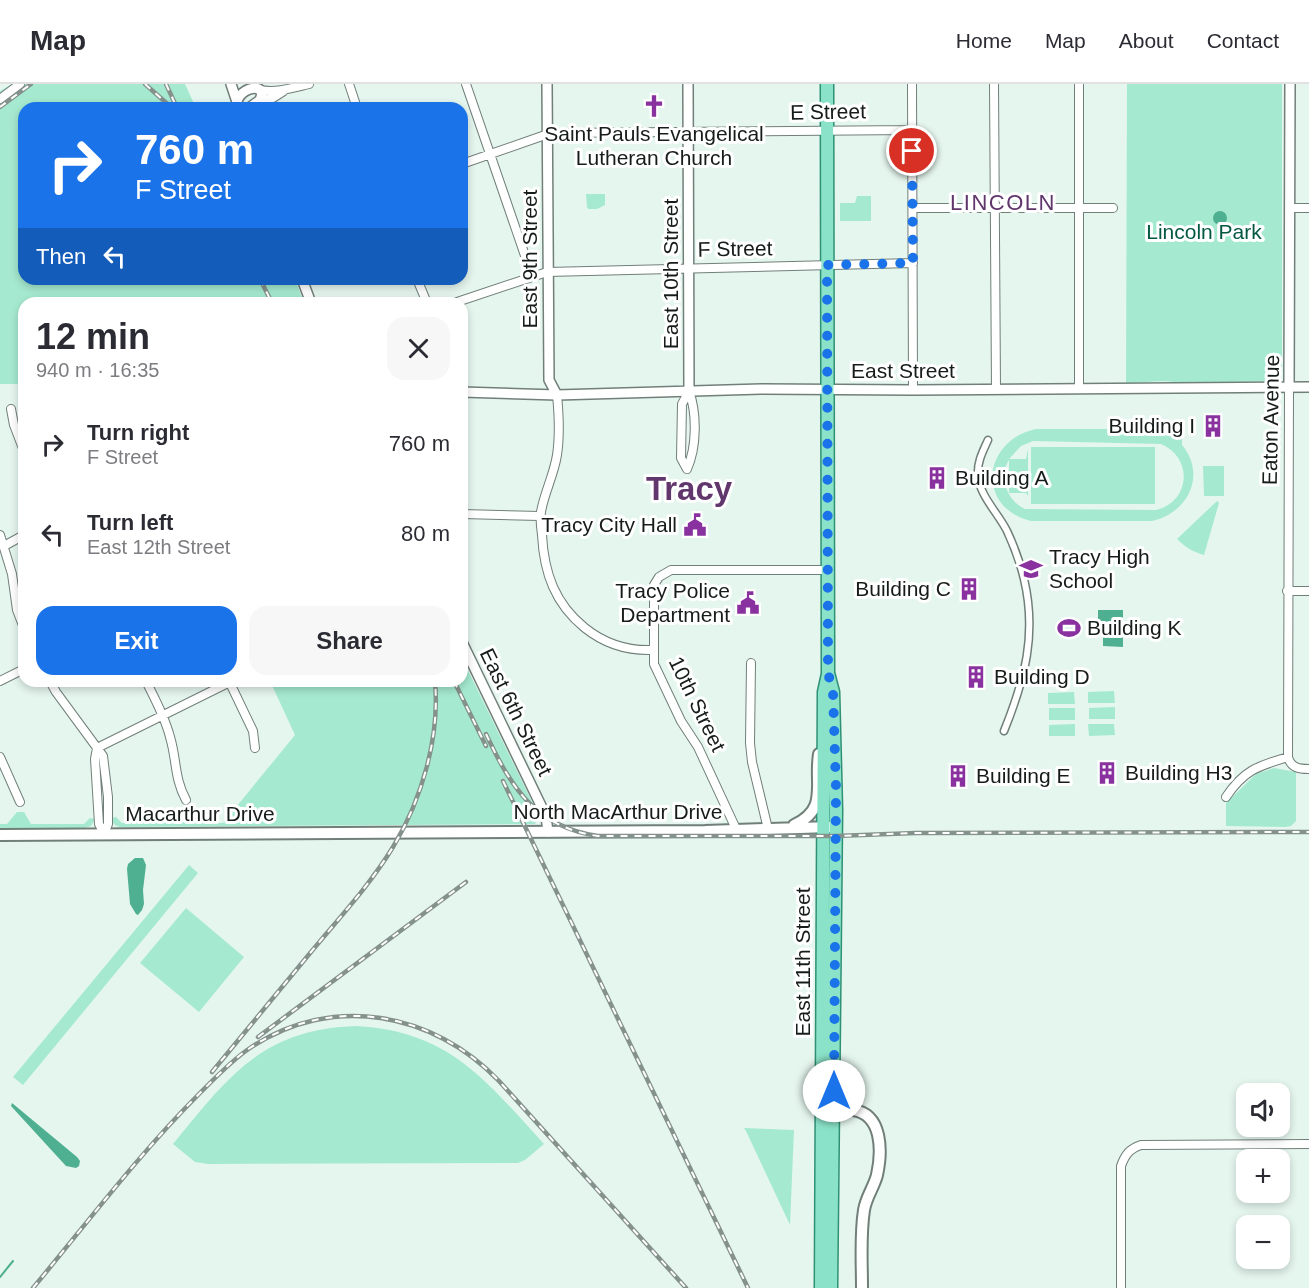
<!DOCTYPE html>
<html lang="en">
<head>
<meta charset="utf-8">
<style>
	:root { --surface:#fff; --page:#f7f7f7; --text:#2b2b33; --muted:#7c7c81; --line:#e1e1e2; --accent:#1a73e8 }
	body { margin:0; font-family:Arial,sans-serif; background:var(--page); color:var(--text); height:100vh; display:flex; flex-direction:column; font-size:22px; white-space:nowrap }
	* { box-sizing:border-box; margin:0 }
	p { font-size:20px; color:var(--muted) }
	.icon { flex:none; width:33px; height:33px; fill:none; stroke:currentColor; stroke-width:2; stroke-linecap:round; stroke-linejoin:round }
	.map { position:relative; flex:1; overflow:hidden }
	.drawer { position:absolute; left:18px; top:213px; width:450px; height:390px; display:flex; flex-direction:column; background:var(--surface); border-radius:18px; box-shadow:0 3px 9px #0003 }
	.drawer>* { flex:none }
	.guide { position:absolute; left:18px; top:18px; width:450px; height:183px; border-radius:18px; box-shadow:0 3px 9px #0003; background:#1a73e8; color:#fff; overflow:hidden }
	.fabs { position:absolute; left:1236px; top:999px; display:grid; gap:12px }
	.fabs a { display:grid; place-items:center; width:54px; height:54px; border-radius:12px; background:var(--surface); box-shadow:0 3px 9px #0003; font-size:30px }
	.pin { position:absolute; display:grid; place-items:center; width:51px; height:51px; color:#fff; margin:-26px; border:3px solid #fff; border-radius:50%; box-shadow:0 2px 6px #0007 }
	.me { position:absolute; width:66px; margin:-33px; rotate:0deg; stroke-linejoin:round; filter:drop-shadow(0 0 4px #0008) }
	.turn { display:flex; align-items:center; gap:21px; height:126px; padding:0 18px; font-size:27px }
	.turn .icon { width:78px; height:78px; stroke-width:2.5 }
	.turn b { display:block; font-size:42px; line-height:51px }
	.then { display:flex; align-items:center; height:57px; padding:0 18px; background:#0003; gap:12px; font-size:22px }
	.round { display:grid; place-items:center; flex:none; width:63px; height:63px; border-radius:18px; background:var(--page) }
	.summary { display:flex; align-items:center; justify-content:space-between; height:102px; padding:0 18px }
	h1 { font-size:36px; font-weight:800; line-height:45px }
	.button { display:flex; gap:12px; margin-top:auto; padding:12px 18px }
	.button a { flex:1; height:69px; border-radius:18px; background:var(--accent); color:#fff; font-size:24px; font-weight:800; line-height:69px; text-align:center }
	.button a+a { background:var(--page); color:var(--text) }
	ul { padding:0; list-style:none }
	li { display:flex; align-items:center; gap:18px; height:90px; padding:0 18px }
	li div { flex:1 }
	li b { display:block; font-size:22px }
	li em { font-style:normal }
	header { display:flex; align-items:center; gap:36px; box-sizing:border-box; height:84px; padding:0 30px; background:var(--surface); border-bottom:2px solid var(--line) }
	header strong { font-size:28px }
	nav { display:flex; gap:33px; margin-inline-start:auto; font-size:21px }
	.map>svg:first-child { display:block }
</style>
</head>
<body>
<header>
<strong>Map</strong>
<nav><a>Home</a><a>Map</a><a>About</a><a>Contact</a></nav>
</header>
<div class="map">
<svg width="1309" height="1204" viewBox="0 0 1309 1204">
	<rect width="100%" height="100%" fill="#e5f6ef"/>
	<!-- green -->
	<path fill="#a5ead0" fill-rule="evenodd" d="M12,0H185L196,24H24V195H295L304,219H24V300H0V7Z
		M1127,0H1282V288L1280,294L1276,297L1181,299C1162,295 1145,299 1126,299Z
		M586,110H605V121L597,125H588L587,123Z
		M857,112H871V137H840V119H855Z
		M1036,345H1182V361C1207,391 1188,429 1152,437H1031C975,423 983,356 1036,345ZM1033,357L1161,360C1194,374 1190,418 1156,426L1025,425C1007,417 998,393 1009,376V409H1026L1028,412V365L1026,375H1009L1021,362Z
		M1031,363H1155V420H1031Z
		M1203,382H1224V412H1204Z
		M1217,417L1219,419L1204,471C1193,468 1185,463 1177,455Z
		M462,574L534,722L538,734L535,740L120,743C115,742 112,739 111,734L116,733L122,739H171L179,727L188,729L194,727L199,739H223L295,651L270,597H462Z
		M1114,607L1115,619H1088V608Z
		M1074,608L1075,620H1048V609Z
		M1115,623V635H1089V624Z
		M1049,624H1075V636H1049Z
		M1075,640V652H1049V641Z
		M1088,640H1114L1115,651L1089,652Z
		M1274,684L1296,688V737L1291,742L1285,743L1226,742V719L1256,690Z
		M17,728H24L31,740H84L90,734L95,735L91,742L84,744H0V740H7Z
		M189,781L198,789L23,1001L13,993Z
		M186,824L244,873L199,928L140,879Z
		M356,942C450,947 485,996 544,1060L525,1076L518,1079L208,1080L195,1078L173,1060C228,993 262,945 356,942Z
		M744,1044L794,1046L790,1141L746,1047Z"/>
	<!-- water -->
	<path fill="#4eb090" d="M1213 134a7 7 0 1 1 14 0a7 7 0 1 1-14 0Z
		M1098,526H1123V541H1098Z
		M1103,550H1123V563L1103,562Z
		M135,774H143L146,781L143,806L144,820L142,826L138,831L136,830L130,820L127,785L128,780Z
		M12,1019L77,1073L80,1077L79,1082L76,1084L66,1082L11,1022Z"/>
	<g fill="none" stroke-linecap="round" stroke-linejoin="round">
		<!-- stream -->
		<path stroke="#4eb090" stroke-width="2" d="M0,1193L13,1177"/>
		<!-- pedestrian casing -->
		<g stroke="#717f79" stroke-width="9">
			<path id="pedestrian" d="M988,356C983,367 977,378 978,391C979,411 998,429 1007,447C1014,462 1020,478 1024,495C1037,550 1025,595 1004,647"/>
		</g>
		<!-- minor casing -->
		<g stroke="#717f79" stroke-width="10">
			<path id="minor" d="M349,0L357,24
				M466,0L532,192
				M912,0L913,306
				M994,0L996,305
				M1079,0V304
				M260,6C277,9 292,4 309,0
				M0,15L20,0
				M259,17L273,14L284,7
				M462,80L548,50L560,49L912,46
				M913,124H1113
				M1291,124H1309
				M417,195L427,219
				M454,219L547,188L913,179
				M1289,303L1288,673C1291,684 1299,685 1309,685
				M557,311C559,331 560,351 557,371C554,391 544,409 541,428C540,436 541,444 542,451C544,489 555,520 585,544C605,560 628,567 653,566
				M11,325L14,341L24,367
				M687,385L681,374L682,320L689,307
				M687,385C697,363 697,329 689,307
				M462,430L540,432
				M0,451L12,490L17,526L24,544
				M4,462L24,451
				M1287,507H1309
				M751,579L750,659L752,678L768,745
				M0,597L24,585
				M50,597L56,608L103,672L108,713V740L104,750
				M146,597C155,615 165,633 170,653C177,676 174,694 186,716
				M229,597L253,647L255,664
				M97,664L230,598
				M97,664L95,675L99,740L104,750
				M0,673L20,718
				M1226,713C1244,686 1258,682 1288,673
				M737,747L698,663L681,637L654,580V501L659,493L671,486H828
				M1121,1204V1082C1125,1071 1129,1065 1141,1061L1309,1060"/>
		</g>
		<!-- tertiary casing -->
		<g stroke="#717f79" stroke-width="12">
			<path id="tertiary" d="M231,0L237,18
				M547,0L549,296L557,311
				M688,0L689,307
				M240,24L237,18C239,9 250,2 259,5L262,10L260,16L249,24
				M302,195L311,219
				M1289,303L1290,0
				M462,308L557,311L761,305L913,306L1309,303
				M462,558L546,732L548,748"/>
		</g>
		<!-- secondary casing -->
		<g stroke="#717f79" stroke-width="14">
			<path id="secondary" d="M794,741C829,725 814,701 819,670
				M0,751L705,747L830,743
				M826,1026C835,1026 845,1024 853,1026C883,1030 882,1068 877,1091C874,1103 866,1113 864,1126C860,1151 862,1178 862,1204"/>
		</g>
		<!-- primary casing -->
		<g stroke="#2f9174" stroke-width="15">
			<path id="primary" d="M827,0L828,589L833,608L836,726L831,1204
				M821,1204L824,608L828,590"/>
		</g>
		<!-- pedestrian -->
		<use href="#pedestrian" stroke="#fff" stroke-width="6"/>
		<!-- minor -->
		<use href="#minor" stroke="#fff" stroke-width="8"/>
		<!-- tertiary -->
		<use href="#tertiary" stroke="#fff" stroke-width="9"/>
		<!-- secondary -->
		<use href="#secondary" stroke="#fff" stroke-width="10"/>
		<!-- primary -->
		<use href="#primary" stroke="#8ae3c8" stroke-width="12"/>
		<!-- rail casing -->
		<g stroke="#85918c" stroke-width="4.5">
			<path id="rail" d="M145,0L172,24
				M166,0L177,24
				M0,23L31,0
				M260,195L272,219
				M454,597L486,662
				M486,650C511,703 535,743 598,752H836L916,749L1309,748
				M503,697L748,1204
				M258,953L466,798
				M212,988C245,948 278,908 311,868C339,834 370,801 393,763C422,715 440,653 435,597
				M33,1204C87,1139 139,1070 199,1010C215,994 232,976 250,964C332,909 433,928 499,997L686,1204"/>
		</g>
		<!-- rail -->
		<use href="#rail" stroke="#fff" stroke-width="2" stroke-dasharray="7" stroke-linecap="butt"/>
	</g>
	<g fill="none" stroke-linecap="round" stroke-linejoin="round">
		<!-- route -->
		<path stroke="#1a73e8" stroke-width="10" stroke-dasharray="0 18" d="M834,1007L836,704L833,608L828,589L827,181L913,179L912,67"/>
	</g>
	<!-- icons -->
	<defs>
		<g id="church-bare" transform="scale(1.8)"><path d="M-1.2-6h2.4v3.5h3.3v2.4h-3.3V6h-2.4V-.1h-3.3v-2.4h3.3Z" fill="#89329f" stroke="#fff" stroke-width="2.5" paint-order="stroke"/></g>
		<g id="building-bare" transform="scale(1.8)"><path d="M-4-6H4V6H1V3H-1V6H-4ZM-2.5-4.3h1.7v1.8h-1.7ZM.8-4.3h1.7v1.8H.8ZM-2.5-1h1.7V.8h-1.7ZM.8-1h1.7V.8H.8Z" fill="#89329f" stroke="#fff" stroke-width="2.5" paint-order="stroke"/></g>
		<g id="civic-bare" transform="scale(1.8)"><path d="M-.6-6.5H3V-4.5H.6V-3L4-1V1h2V6H-6V1h2V-1L-.6-3ZM-1.2 2.5V6h2.4V2.5Z" fill="#89329f" stroke="#fff" stroke-width="2.5" paint-order="stroke"/></g>
		<g id="school-bare" transform="scale(1.8)"><path d="M0-5L7-2L0 1L-7-2ZM-4 1L0 2.5L4 1V4Q0 6-4 4Z" fill="#89329f" stroke="#fff" stroke-width="2.5" paint-order="stroke"/></g>
		<g id="stadium-bare" transform="scale(1.8)"><path d="M0-5a6.5 5 0 1 0 0 10a6.5 5 0 1 0 0-10ZM-3.5-1.8h7v3.6h-7Z" fill="#89329f" stroke="#fff" stroke-width="2.5" paint-order="stroke"/></g>
	</defs>
	<g fill-rule="evenodd">
		<use href="#church-bare" x="654" y="22"/>
		<use href="#building-bare" x="1213" y="342"/>
		<use href="#building-bare" x="937" y="394"/>
		<use href="#civic-bare" x="695" y="441"/>
		<use href="#school-bare" x="1031" y="485"/>
		<use href="#building-bare" x="969" y="505"/>
		<use href="#civic-bare" x="748" y="519"/>
		<use href="#stadium-bare" x="1069" y="544"/>
		<use href="#building-bare" x="976" y="593"/>
		<use href="#building-bare" x="1107" y="689"/>
		<use href="#building-bare" x="958" y="692"/>
	</g>
	<g text-anchor="middle" stroke-width="6" stroke-linejoin="round" paint-order="stroke">
		<!-- street labels -->
		<g font-size="21" fill="#161c1a" stroke="#fff">
			<text transform="translate(828 28) rotate(-1)" y="7">E Street</text>
			<text transform="translate(735 165) rotate(-1)" y="7">F Street</text>
			<text transform="translate(530 175) rotate(-90)" y="7">East 9th Street</text>
			<text transform="translate(671 190) rotate(-90)" y="7">East 10th Street</text>
			<text x="903" y="294">East Street</text>
			<text transform="translate(1271 336) rotate(-89)" y="7">Eaton Avenue</text>
			<text transform="translate(697 620) rotate(64)" y="7">10th Street</text>
			<text transform="translate(516 628) rotate(64)" y="7">East 6th Street</text>
			<text x="618" y="735">North MacArthur Drive</text>
			<text x="200" y="737">Macarthur Drive</text>
			<text transform="translate(803 878) rotate(-90)" y="7">East 11th Street</text>
		</g>
		<!-- poi labels -->
		<g font-size="21" fill="#161c1a" stroke="#fff" text-anchor="start">
			<text x="654" y="57" text-anchor="middle">Saint Pauls Evangelical<tspan x="654" dy="24">Lutheran Church</tspan></text>
			<text x="1195" y="349" text-anchor="end">Building I</text>
			<text x="955" y="401">Building A</text>
			<text x="677" y="448" text-anchor="end">Tracy City Hall</text>
			<text x="1049" y="480">Tracy High<tspan x="1049" dy="24">School</tspan></text>
			<text x="951" y="512" text-anchor="end">Building C</text>
			<text x="730" y="514" text-anchor="end">Tracy Police<tspan x="730" dy="24">Department</tspan></text>
			<text x="1087" y="551">Building K</text>
			<text x="994" y="600">Building D</text>
			<text x="1125" y="696">Building H3</text>
			<text x="976" y="699">Building E</text>
		</g>
		<!-- park labels -->
		<g font-size="21" fill="#045843" stroke="#fff">
			<text x="1204" y="155">Lincoln Park</text>
		</g>
		<!-- neighbourhood labels -->
		<g font-size="22" letter-spacing="1.5" fill="#60366c" stroke="#fff">
			<text x="1003" y="126">LINCOLN</text>
		</g>
		<!-- town labels -->
		<g font-size="33" font-weight="bold" fill="#60366c" stroke="#fff">
			<text x="689" y="416">Tracy</text>
		</g>
	</g>
</svg>
<div class="fabs">
<a><svg class="icon" aria-label="sound" viewBox="0 0 24 24"><path d="M4 9h4l5-4v14l-5-4H4zM17 9q2 3 0 6"/></svg></a>
<a>+</a>
<a>−</a>
</div>
<div class="pin" style="left:912px;top:67px;background:#d93025"><svg class="icon" aria-label="arrive" viewBox="0 0 24 24"><path d="M6 21V4h12l-3 4 3 4H6"/></svg></div>
<svg class="me" style="left:834px;top:1007px" viewBox="-20 -20 40 40"><circle r="19" fill="#fff"/><path d="M0-13L10 11 0 6-10 11z" fill="#1a73e8"/></svg>
<div class="guide">
<div class="turn"><svg class="icon" aria-label="right" viewBox="0 0 24 24"><path d="M7 20v-9h11M14 6l5 5-5 5"/></svg><div><b>760 m</b>F Street</div></div>
<div class="then">Then<svg class="icon" aria-label="left" viewBox="0 0 24 24"><path d="M17 20v-9H6M10 6l-5 5 5 5"/></svg></div>
</div>
<section class="drawer">
<div class="summary"><div><h1>12 min</h1><p>940 m · 16:35</p></div><a class="round"><svg class="icon" aria-label="close" viewBox="0 0 24 24"><path d="M6 6l12 12M18 6L6 18"/></svg></a></div>
<ul>
<li><svg class="icon" aria-label="right" viewBox="0 0 24 24"><path d="M7 20v-9h11M14 6l5 5-5 5"/></svg><div><b>Turn right</b><p>F Street</p></div><em>760 m</em></li>
<li><svg class="icon" aria-label="left" viewBox="0 0 24 24"><path d="M17 20v-9H6M10 6l-5 5 5 5"/></svg><div><b>Turn left</b><p>East 12th Street</p></div><em>80 m</em></li>
</ul>
<div class="button"><a>Exit</a><a>Share</a></div>
</section>
</div>
</body>
</html>
